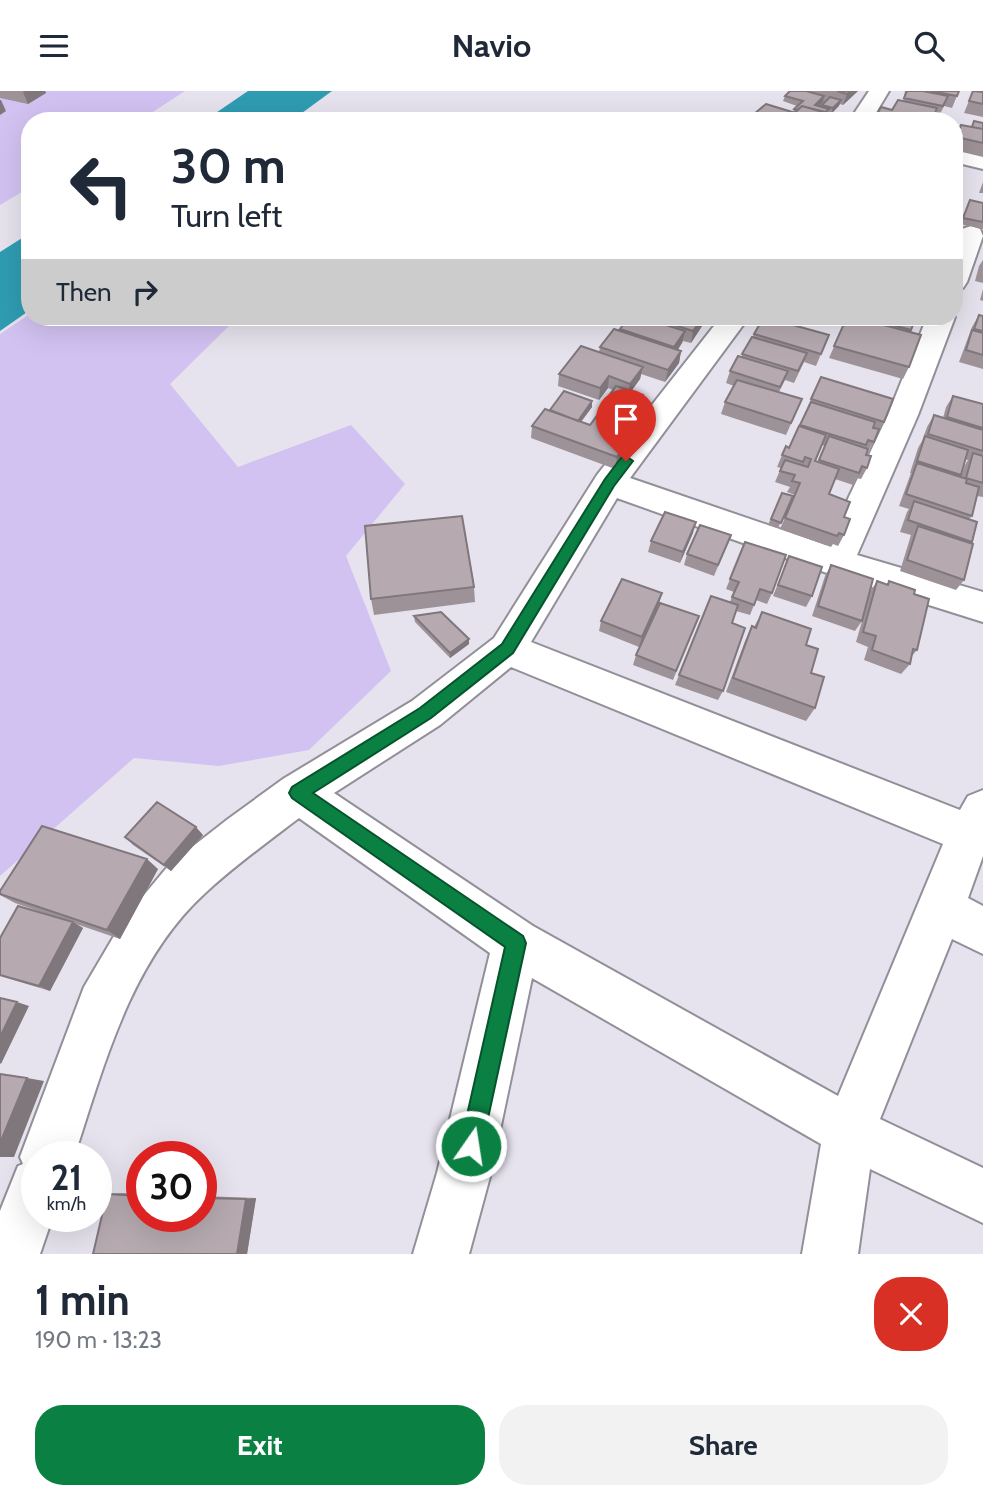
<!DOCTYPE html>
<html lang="en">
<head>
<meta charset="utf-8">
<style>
	:root { --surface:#fff; --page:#f2f2f3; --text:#1f2937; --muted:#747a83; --accent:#0b8043 }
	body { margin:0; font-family:Cabin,sans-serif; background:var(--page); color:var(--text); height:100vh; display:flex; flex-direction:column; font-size:26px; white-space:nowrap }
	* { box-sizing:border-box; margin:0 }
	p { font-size:23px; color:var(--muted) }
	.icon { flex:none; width:38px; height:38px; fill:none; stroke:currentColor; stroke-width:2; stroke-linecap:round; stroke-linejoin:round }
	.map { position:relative; height:1163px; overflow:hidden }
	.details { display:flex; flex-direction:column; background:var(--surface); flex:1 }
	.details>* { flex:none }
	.guide { position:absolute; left:21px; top:21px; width:942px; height:214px; border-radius:28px; box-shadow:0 7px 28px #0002; background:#fff; color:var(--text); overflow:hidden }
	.speed { position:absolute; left:21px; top:1050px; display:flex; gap:14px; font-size:35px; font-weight:700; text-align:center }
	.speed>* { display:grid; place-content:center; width:91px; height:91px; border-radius:50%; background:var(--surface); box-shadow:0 7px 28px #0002; line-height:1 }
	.speed small { font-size:18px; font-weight:400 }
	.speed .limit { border:10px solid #d22; background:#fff; color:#111 }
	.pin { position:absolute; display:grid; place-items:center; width:60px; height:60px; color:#fff; margin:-72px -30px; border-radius:50% 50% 50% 0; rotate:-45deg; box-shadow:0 0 7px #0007 }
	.pin .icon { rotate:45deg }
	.me { position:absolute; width:77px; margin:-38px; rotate:13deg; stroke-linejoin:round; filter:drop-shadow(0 0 5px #0008) }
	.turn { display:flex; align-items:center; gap:24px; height:147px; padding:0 35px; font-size:32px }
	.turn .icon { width:91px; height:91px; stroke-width:2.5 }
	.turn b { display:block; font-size:49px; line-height:60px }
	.then { display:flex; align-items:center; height:66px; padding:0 35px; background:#0003; gap:14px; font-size:26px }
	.round { display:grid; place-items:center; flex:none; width:74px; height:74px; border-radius:28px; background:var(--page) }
	.headline { display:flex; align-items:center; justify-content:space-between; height:119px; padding:0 35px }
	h1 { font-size:42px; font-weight:700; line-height:52px }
	.action { display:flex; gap:14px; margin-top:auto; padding:14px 35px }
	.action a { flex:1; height:80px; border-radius:28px; background:var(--accent); color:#fff; font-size:28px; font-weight:700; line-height:80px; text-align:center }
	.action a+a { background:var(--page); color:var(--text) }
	header { display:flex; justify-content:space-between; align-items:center; height:91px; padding:0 35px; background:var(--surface); font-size:32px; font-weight:700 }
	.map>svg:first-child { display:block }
</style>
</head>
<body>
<header><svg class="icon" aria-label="menu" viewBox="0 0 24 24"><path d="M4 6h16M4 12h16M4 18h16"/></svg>Navio<svg class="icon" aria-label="search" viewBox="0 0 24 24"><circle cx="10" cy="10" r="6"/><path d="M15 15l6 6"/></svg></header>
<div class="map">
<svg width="983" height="1163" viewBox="0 0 983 1163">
	<rect width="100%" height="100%" fill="#e6e3ee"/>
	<!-- green -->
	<path fill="#d2c2f2" d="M0,0H185L139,30H30V96L0,114Z
		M30,223V226H238L170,293L238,376L351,334L405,393L346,465L391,580L309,659L219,675L134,667L0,785V243Z"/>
	<!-- water -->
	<path fill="#2f9cb2" d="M248,0H332L291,30H204Z
		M30,142V219L0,240V161Z"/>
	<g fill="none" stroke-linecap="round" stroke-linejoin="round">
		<!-- minor casing -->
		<g stroke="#928f99" stroke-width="4">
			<path id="minor" d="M869,0H889L871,30H849Z
				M954,57L983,64V78L954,71Z
				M971,135L980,138L983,145L967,191L963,197L954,199V156L962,138Z
				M954,224L955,226L918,324L857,464L983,501V531L824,481L617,407L531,551L960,719L968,705L983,699V765L968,807L983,815V863L952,848L880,1028L983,1077V1132L870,1078L858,1163H802L821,1053L532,887L491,1082L469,1163H413L437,1082L490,862L299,727C266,752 233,776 203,804C130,872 104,975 74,1066H37V1125H53L40,1163H0V1120L18,1075L23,1073L20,1066L84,896L124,828L169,774L228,728L283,688L412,610L494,547L597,384L721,226H749L630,387L826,454L888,324L927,226ZM511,576L943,753L838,1005L533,835L334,702L440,634Z"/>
		</g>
		<!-- minor -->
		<use href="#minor" fill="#fff" fill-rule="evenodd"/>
	</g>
	<!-- wall -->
	<path fill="#9d9297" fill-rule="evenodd" d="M0,0H45L46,2L28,13L0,7Z
		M790,0H858L843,14L840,13L831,23L837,25L836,30L753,29L754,23L792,21L790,26L792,24L794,18L797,15L783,10L785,5Z
		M905,0H959L952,17L944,15L938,27L934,26L933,27L944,30H874L881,16L892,19L903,10Z
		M973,0L983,1V26L964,22Z
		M983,32V66L954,59V50L961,34L971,36Z
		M983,91V102H979Z
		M970,109L983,112V138L960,133Z
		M983,169V192L975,190L979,175Z
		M983,198V210L980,209Z
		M979,224L983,225V278L959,271L972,236Z
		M611,226H706L704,232L691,252L683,250L678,259L681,260L679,272L665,291L641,283L640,288L631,300L642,310L635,321L645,324L643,336L615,378L531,347L532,335L550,319L592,310V316L581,331L590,334L605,312L606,309L613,299L608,297L599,309L558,295L559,283L599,261L600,256L620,240L625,231Z
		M847,226L863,228L864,226H916L910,241L909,276L903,288L829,267Z
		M754,243L829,244L816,275L804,271L794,292L785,289L779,301L802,308L786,344L721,323L725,311L734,295L726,292L730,280L741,266Z
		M953,305L983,313V406L977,405L972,425L969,428L972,451L971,453L964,489L956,499L900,480L911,444L900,441L907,421L909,418L899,415L911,382H910L918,357L922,350L927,336L934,324L943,327L946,316ZM965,368L968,369L965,374L961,386H959Z
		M811,308L884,331L866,364L867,377L861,388L856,387L853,394L835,388L829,403L844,426V444L838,455L833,453L831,456L780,438L795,404L787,401L790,396L775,391L781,377L777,376L782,364L789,357L806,320ZM822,354L825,355L818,371L815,370Z
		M782,402L793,405L778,437L768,434Z
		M693,442L680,472L648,461L651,450Z
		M731,444L714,485L684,474L687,463Z
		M745,451L772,502L767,513L756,509L750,524L736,520L732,532L723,600L718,609L675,594L711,505L730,511L734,501L726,498Z
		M789,465L812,505L806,516L773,505Z
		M831,474L870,501L877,490L887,494L889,490L914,503L917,559L911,566L910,573L901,583L864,569L868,556L856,551L862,530L855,540L812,525L825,485Z
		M474,496L475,511L374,524L371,508Z
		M662,502L639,556L599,540L601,530Z
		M762,521L806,554L815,617L806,630L726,601L745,550L752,535L754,536Z
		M414,525L469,553L450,567L415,531Z
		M699,525L673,589L633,574L636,564Z
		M203,744L171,780L133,754L125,746Z
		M158,778L120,848L76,833L83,837L50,900L0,885V847L61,828L15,812L0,804Z
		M122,1102L142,1103V1125H201V1105L256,1107L247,1163H93L107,1103Z"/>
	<!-- shaded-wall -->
	<path fill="#7f777b" d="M25,0H45L46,2L28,13L23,1Z
		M850,0H858L843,14L847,3Z
		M824,5L823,11L813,20L815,14Z
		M0,9H1L6,20L0,24Z
		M841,9L839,15L831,23L833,17Z
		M703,226H706L704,232L691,252L693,240Z
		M685,240L682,252L671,268L674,256Z
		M681,260L679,272L665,291L668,279Z
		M643,276L640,288L628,305L630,293Z
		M609,285L608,297L599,309L600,297Z
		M643,304L642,310L633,325L634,319Z
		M592,310V316L577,336L578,330Z
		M645,324L643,336L615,378L617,366Z
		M696,431L693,442L680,472L683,461Z
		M662,502L659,513L639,556L642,546Z
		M469,548V553L450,567V562Z
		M196,736L203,744L171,780L164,774Z
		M147,768L158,778L120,848L107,839Z
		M73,831L83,837L50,900L39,895Z
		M17,911L29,915L1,973L0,972V946Z
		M27,987L44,990L14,1066H0V1052Z
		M256,1107L247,1163H237L246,1108Z"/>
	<!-- building -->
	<path fill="#b6aab0" stroke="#7f777b" stroke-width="2" d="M790,0H806L824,5L815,14L829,18L825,21L802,15L797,19L794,18L803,10L785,5Z
		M837,0H850L847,3Z
		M907,0H923L948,5L943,15L904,7Z
		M931,0H959L957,5Z
		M973,0L983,1V13L969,10Z
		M830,6L841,9L833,17L822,14Z
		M898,9L937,17L933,27L944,30L874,29L881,16L892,19Z
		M766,13L792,21L784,27L781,26L777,30L754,23Z
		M802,15L837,25L833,30H798L789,27Z
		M781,26L792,30H777Z
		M974,30L983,32V38L972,36Z
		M961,34L983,38V52L956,46Z
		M970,109L983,112V131L963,127Z
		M979,224L983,225V240L974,238Z
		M629,226H640L685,240L674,256L620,238Z
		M649,226H703L693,240Z
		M764,226L829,244L821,263L754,243Z
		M847,226H854L921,244L909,276L834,255Z
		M864,226H916L911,239Z
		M614,238L681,260L668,279L600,256Z
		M972,239L983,242V264L966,259Z
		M752,246L807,262L798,280L742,263Z
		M581,255L643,276L630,293L609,285L600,297L559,283Z
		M738,265L788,280L780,296L730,280Z
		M821,286L893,308L884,331L811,308Z
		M737,289L802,308L791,332L725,311Z
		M616,295L643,304L634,319L606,309Z
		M564,300L592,310L578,330L550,319Z
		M953,305L983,313V337L947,326Z
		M607,311L645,324L617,366L532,335L545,318L590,334Z
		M811,311L875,331L873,337L879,338L874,351L868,349L866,354L800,334Z
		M934,324L983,339V360L928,343Z
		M799,335L826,344L815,370L839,378L829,403L850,411L844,426L850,428L844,444L839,442L837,445L785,427L800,392L792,390L795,384L780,380L785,369L808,376L811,368L805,366L803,371L782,364L786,355L789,357Z
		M829,345L868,358L866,364L871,365L867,377L862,375L859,382L819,369Z
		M925,345L968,359L961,384L917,370Z
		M973,362L983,365V392L966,387Z
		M917,372L967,388L966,392L979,396L972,425L906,403Z
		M782,402L793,405L781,432L771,428Z
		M914,410L977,431L972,451L908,429Z
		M665,421L696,431L683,461L651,450Z
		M462,425L474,496L371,508L365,435Z
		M700,434L731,444L718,474L687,463Z
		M918,435L973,453L964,489L907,469Z
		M745,451L786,464L772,502L760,498L754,514L732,506L739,491L730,488Z
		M789,465L822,476L812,505L778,494Z
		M831,474L873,488L862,530L818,515Z
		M622,488L662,502L642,546L601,530Z
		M877,490L888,494L889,490L915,499L914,503L929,508L917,559L913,558L910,573L872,559L876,545L863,541Z
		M711,505L738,514L732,532L745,537L723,600L679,584Z
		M660,512L699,525L676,580L636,564Z
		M441,521L469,548L450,562L414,525Z
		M762,521L811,538L806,554L818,558L811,582L824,586L815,617L733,587L752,535L756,537Z
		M157,711L196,736L164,774L125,746Z
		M42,735L147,768L107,839L0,803V800Z
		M18,815L73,831L39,895L0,884V847Z
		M0,907L17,911L0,946Z
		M0,983L27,987L0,1052Z
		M107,1103L142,1105V1125H201V1107L246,1108L237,1163H93Z"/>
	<!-- route -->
	<path fill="#0b8043" stroke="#07532c" stroke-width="2" d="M626,365L633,370L614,395L513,562L431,627L313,702L523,845L526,852L482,1055L478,1063L471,1066L463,1063L460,1055L505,856L292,707L289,702L292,696L420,617L502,553L605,388L621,367Z"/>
</svg>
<div class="speed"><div>21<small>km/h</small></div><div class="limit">30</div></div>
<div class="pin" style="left:626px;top:370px;background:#d93025"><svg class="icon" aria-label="arrive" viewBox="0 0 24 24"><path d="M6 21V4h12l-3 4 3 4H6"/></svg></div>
<svg class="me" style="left:471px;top:1055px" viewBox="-20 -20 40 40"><circle r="17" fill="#0b8043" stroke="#fff" stroke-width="3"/><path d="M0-11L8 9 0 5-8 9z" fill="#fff"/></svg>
<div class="guide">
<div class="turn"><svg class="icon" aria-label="left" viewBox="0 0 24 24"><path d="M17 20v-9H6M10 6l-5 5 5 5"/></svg><div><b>30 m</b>Turn left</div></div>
<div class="then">Then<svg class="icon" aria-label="right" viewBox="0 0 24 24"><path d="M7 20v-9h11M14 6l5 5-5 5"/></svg></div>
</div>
</div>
<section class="details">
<div class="headline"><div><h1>1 min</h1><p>190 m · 13:23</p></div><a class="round" style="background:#d93025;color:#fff"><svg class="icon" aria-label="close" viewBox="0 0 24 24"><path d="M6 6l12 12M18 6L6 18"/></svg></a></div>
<div class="action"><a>Exit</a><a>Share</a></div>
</section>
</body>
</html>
